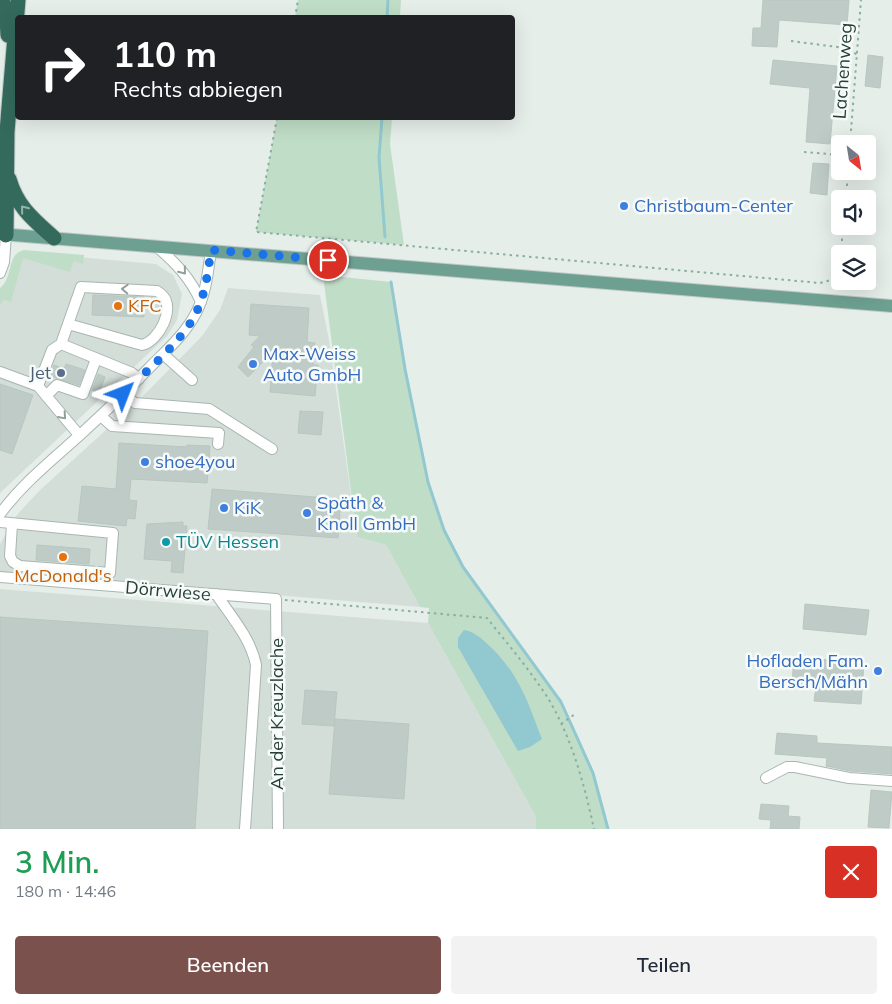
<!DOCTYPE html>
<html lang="de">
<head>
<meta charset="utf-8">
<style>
	:root { --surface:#fff; --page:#f2f2f3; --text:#1f2937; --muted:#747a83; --accent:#7a514d }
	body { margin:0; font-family:Mulish,sans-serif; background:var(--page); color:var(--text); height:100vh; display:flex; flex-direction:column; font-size:19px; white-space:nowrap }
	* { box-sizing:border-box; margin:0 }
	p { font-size:16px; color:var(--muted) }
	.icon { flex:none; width:28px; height:28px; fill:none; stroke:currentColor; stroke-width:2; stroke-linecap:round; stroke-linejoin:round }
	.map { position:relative; height:829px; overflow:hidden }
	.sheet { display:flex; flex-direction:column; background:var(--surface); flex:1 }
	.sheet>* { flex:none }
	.hud { position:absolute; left:15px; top:15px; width:500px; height:105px; border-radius:5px; box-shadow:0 5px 20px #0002; background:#202124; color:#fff; overflow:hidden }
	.needle { width:32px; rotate:150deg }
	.fabs { position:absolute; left:831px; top:135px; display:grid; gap:10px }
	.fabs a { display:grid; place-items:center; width:45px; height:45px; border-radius:5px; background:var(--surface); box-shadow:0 5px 20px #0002; font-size:25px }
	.pin { position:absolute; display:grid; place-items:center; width:42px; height:42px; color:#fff; margin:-21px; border:2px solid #fff; border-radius:50%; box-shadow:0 1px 5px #0007 }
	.me { position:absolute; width:55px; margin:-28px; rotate:45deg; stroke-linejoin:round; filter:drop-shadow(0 0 4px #0008) }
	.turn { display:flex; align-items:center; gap:18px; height:105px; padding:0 15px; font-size:22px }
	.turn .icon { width:65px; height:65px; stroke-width:2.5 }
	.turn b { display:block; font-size:35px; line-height:42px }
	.round { display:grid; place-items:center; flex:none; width:52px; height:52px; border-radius:5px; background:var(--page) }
	.headline { display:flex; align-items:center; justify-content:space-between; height:85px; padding:0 15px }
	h1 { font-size:30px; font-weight:600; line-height:38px; color:#1e9e55 }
	.button { display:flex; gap:10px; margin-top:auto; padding:10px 15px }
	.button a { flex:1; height:58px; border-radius:5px; background:var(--accent); color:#fff; font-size:20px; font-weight:600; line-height:58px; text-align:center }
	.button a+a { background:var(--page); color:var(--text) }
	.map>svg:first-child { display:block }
</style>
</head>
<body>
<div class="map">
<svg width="892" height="829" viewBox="0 0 892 829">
	<rect width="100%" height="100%" fill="#e6eeea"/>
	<!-- built -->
	<path fill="#d4ded9" d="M22,252L156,264L173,275L182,294L177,320L167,336L0,493V293L10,287Z
		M228,288L320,295L329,340L357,537L386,545L420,607L0,572V544L16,516L39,491L141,398L202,336L220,310Z
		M0,589L428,623L536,817V829H0Z"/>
	<!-- green -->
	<path fill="#c0ddc7" d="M298,0H401L400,17H295Z
		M277,118H392L390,144L404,245L256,232Z
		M24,250L84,255L83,264L74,261L70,272L23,258L11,302L3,300L0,305V288C14,277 6,254 24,250Z
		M323,275L391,282L405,369L428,482L444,530L463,567L561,702L593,773L608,829H536V817L428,623L429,608L420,607L386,545L357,537Z"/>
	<!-- water -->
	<path fill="#92c8cf" d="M464,630C480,631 508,664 516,679C527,697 534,719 542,739L530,747L518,751L458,647V638Z"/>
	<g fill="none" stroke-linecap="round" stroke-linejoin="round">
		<!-- stream -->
		<path stroke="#92c8cf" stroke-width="3" d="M387,18L388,0
			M382,118L379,157L385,237
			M391,282L405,369L428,482L444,530L463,567L561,702L593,773L608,829"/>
	</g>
	<!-- building -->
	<path fill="#becbc6" stroke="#b8c7c0" d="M763,0H849L847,25L779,20L777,47L752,46L753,28H761Z
		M868,55L883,57L880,88L865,86Z
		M773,60L837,66L830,144L806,142L810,88L770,84Z
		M813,163L829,164L827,195L810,193Z
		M93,295L144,297V317L92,315Z
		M251,304L309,308L307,342L315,343L313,365H318L315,396L270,392L273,352L248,377L238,367L254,347L251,345L260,336L249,335Z
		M66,364L85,370L79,385L50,376L54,365L64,369Z
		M98,374L105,377L99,393L92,390Z
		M0,384L33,395L12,454L0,450Z
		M300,411L323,412L321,435L298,433Z
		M119,443L186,447L187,445L210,446L207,483L131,479L129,500L137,501L135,519L127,518L126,526L78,521L82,486L116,489Z
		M212,489L341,499L338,538L208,529Z
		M183,522V526H187L183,573L171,572L172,561L144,559L147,524Z
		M37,545L90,549L89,564L36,560Z
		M805,604L869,610L866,635L803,629Z
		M0,617L208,631L195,829H0Z
		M794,657L864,663L861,704L814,701L816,686L792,684Z
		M305,690L337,692L334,726L302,724Z
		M335,719L409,724L404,799L329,794Z
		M777,733L817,736V743L892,747V774L850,771L826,766L827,758L775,754Z
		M871,790L892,792L889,828L868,827Z
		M761,804L789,806L788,816L800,817L799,829H770L771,820L759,819Z"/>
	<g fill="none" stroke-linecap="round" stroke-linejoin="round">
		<!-- minor casing -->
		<g stroke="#a8b6b1" stroke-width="12">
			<path id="minor" d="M157,247C176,263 191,279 201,302
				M0,273L4,262L6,235
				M61,344L132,373L139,379
				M163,354L192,380
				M0,372L38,386L79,435
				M38,386L52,350L61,344L81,287L157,291C159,292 161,294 163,296C175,309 159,341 142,345L68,324
				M123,394L135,403L209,409L272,449
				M46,396L57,385L83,394L96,359
				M101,416L112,426L219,433L218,444
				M0,514C23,483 52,460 81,434C105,412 129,389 152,365C168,349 185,334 196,313C206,294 208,272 211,250
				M0,522L113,533L110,573L20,566L13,562L10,556L12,524
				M0,577L276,599L278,829
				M216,594C231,616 251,639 256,665L245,829
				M766,778L787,767H795L849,778L892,781"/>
		</g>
		<!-- major casing -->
		<g stroke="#c2c9c7" stroke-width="14">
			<path id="major" d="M0,234L892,306"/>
		</g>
		<!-- highway casing -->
		<g stroke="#c2c9c7" stroke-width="17">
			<path id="highway" d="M2,0L7,20L8,35
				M9,179C17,207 34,220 54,238
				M6,235L7,132L18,0"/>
		</g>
		<!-- path -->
		<path stroke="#88afa1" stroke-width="2" stroke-dasharray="2.5 4" stroke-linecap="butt" d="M295,18L298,0
			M791,41L845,48L858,55
			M277,118L256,232L820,283L838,278
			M850,144L861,0
			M804,152L840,155
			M846,199L848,171
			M841,254L843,226
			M837,289L840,262
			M285,600L487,618C507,643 528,668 546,695C571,735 584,783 594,829
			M561,724L575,714"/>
		<!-- minor -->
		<use href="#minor" stroke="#fff" stroke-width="10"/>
		<!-- major -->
		<use href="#major" stroke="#6da091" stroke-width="12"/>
		<!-- highway -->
		<use href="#highway" stroke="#336a5c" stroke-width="15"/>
	</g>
	<!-- one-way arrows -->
	<defs><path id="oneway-chevron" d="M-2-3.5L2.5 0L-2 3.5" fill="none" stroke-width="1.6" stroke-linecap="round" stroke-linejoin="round" transform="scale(1.25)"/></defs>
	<use stroke="#94b2aa" href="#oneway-chevron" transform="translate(24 209) rotate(-129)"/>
	<g stroke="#929f9b">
		<use href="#oneway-chevron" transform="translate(183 271) rotate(51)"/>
		<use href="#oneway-chevron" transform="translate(125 289) rotate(-177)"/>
		<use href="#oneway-chevron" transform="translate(63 416) rotate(49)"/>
	</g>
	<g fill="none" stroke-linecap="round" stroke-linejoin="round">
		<!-- route -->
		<path stroke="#1a73e8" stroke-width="9" stroke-dasharray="0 16.2" d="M123,394C146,371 184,340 197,311C206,291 208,271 211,250L328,260"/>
	</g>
	<!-- markers -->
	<g fill="#3f7fe0" stroke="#f6faf8" stroke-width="2">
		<circle cx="624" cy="206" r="5"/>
		<circle cx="253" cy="364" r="5"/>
		<circle cx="145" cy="462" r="5"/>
		<circle cx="224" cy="508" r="5"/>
		<circle cx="307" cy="513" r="5"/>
		<circle cx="878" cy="671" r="5"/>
	</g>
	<g fill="#e8710a" stroke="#f6faf8" stroke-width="2">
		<circle cx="118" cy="306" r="5"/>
		<circle cx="63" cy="557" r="5"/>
	</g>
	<circle fill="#5c6f8a" stroke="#f6faf8" stroke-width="2" cx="61" cy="373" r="5"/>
	<circle fill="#0f9aa8" stroke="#f6faf8" stroke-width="2" cx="166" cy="542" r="5"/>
	<g text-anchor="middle" stroke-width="5" stroke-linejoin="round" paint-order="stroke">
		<!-- street labels -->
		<g font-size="18" fill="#253f37" stroke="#f6faf8">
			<text transform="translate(843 71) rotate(-86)" y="6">Lachenweg</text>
			<text transform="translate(168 591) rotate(5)" y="6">Dörrwiese</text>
			<text transform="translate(277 714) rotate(-90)" y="6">An der Kreuzlache</text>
		</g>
		<!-- shop labels -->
		<g font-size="18" fill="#366cbe" stroke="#f6faf8" text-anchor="start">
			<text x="634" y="212">Christbaum-Center</text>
			<text x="263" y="360">Max-Weiss<tspan x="263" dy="21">Auto GmbH</tspan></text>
			<text x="155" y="468">shoe4you</text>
			<text x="317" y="509">Späth &amp;<tspan x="317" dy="21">Knoll GmbH</tspan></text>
			<text x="234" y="514">KiK</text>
			<text x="868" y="667" text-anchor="end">Hofladen Fam.<tspan x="868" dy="21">Bersch/Mähn</tspan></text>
		</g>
		<!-- food labels -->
		<g font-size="18" fill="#c56008" stroke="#f6faf8" text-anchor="start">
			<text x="128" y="312">KFC</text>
			<text x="63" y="582" text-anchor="middle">McDonald's</text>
		</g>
		<!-- service labels -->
		<g font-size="18" fill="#4e5e75" stroke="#f6faf8" text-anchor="end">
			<text x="51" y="379">Jet</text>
		</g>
		<!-- culture labels -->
		<g font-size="18" fill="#0d838f" stroke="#f6faf8" text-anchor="start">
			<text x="176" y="548">TÜV Hessen</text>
		</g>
	</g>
</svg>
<div class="fabs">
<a><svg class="needle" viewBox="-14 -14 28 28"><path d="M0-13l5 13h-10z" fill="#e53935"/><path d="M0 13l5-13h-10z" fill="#747a83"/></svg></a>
<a><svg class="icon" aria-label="sound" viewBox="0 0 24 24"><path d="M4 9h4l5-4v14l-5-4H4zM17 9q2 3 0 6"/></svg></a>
<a><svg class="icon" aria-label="layers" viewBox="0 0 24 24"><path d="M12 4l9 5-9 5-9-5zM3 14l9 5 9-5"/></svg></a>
</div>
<div class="pin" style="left:328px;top:260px;background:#d93025"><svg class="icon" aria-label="arrive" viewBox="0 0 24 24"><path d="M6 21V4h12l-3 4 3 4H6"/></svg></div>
<svg class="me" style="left:123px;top:394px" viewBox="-20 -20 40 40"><path d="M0-17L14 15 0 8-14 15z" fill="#1a73e8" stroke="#fff" stroke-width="4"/></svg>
<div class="hud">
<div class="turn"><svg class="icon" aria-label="right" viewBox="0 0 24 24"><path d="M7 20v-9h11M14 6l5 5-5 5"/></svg><div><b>110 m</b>Rechts abbiegen</div></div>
</div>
</div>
<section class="sheet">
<div class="headline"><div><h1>3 Min.</h1><p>180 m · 14:46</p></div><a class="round" style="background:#d93025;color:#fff"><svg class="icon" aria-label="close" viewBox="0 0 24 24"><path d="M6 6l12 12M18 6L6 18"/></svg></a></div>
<div class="button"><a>Beenden</a><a>Teilen</a></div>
</section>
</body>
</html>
